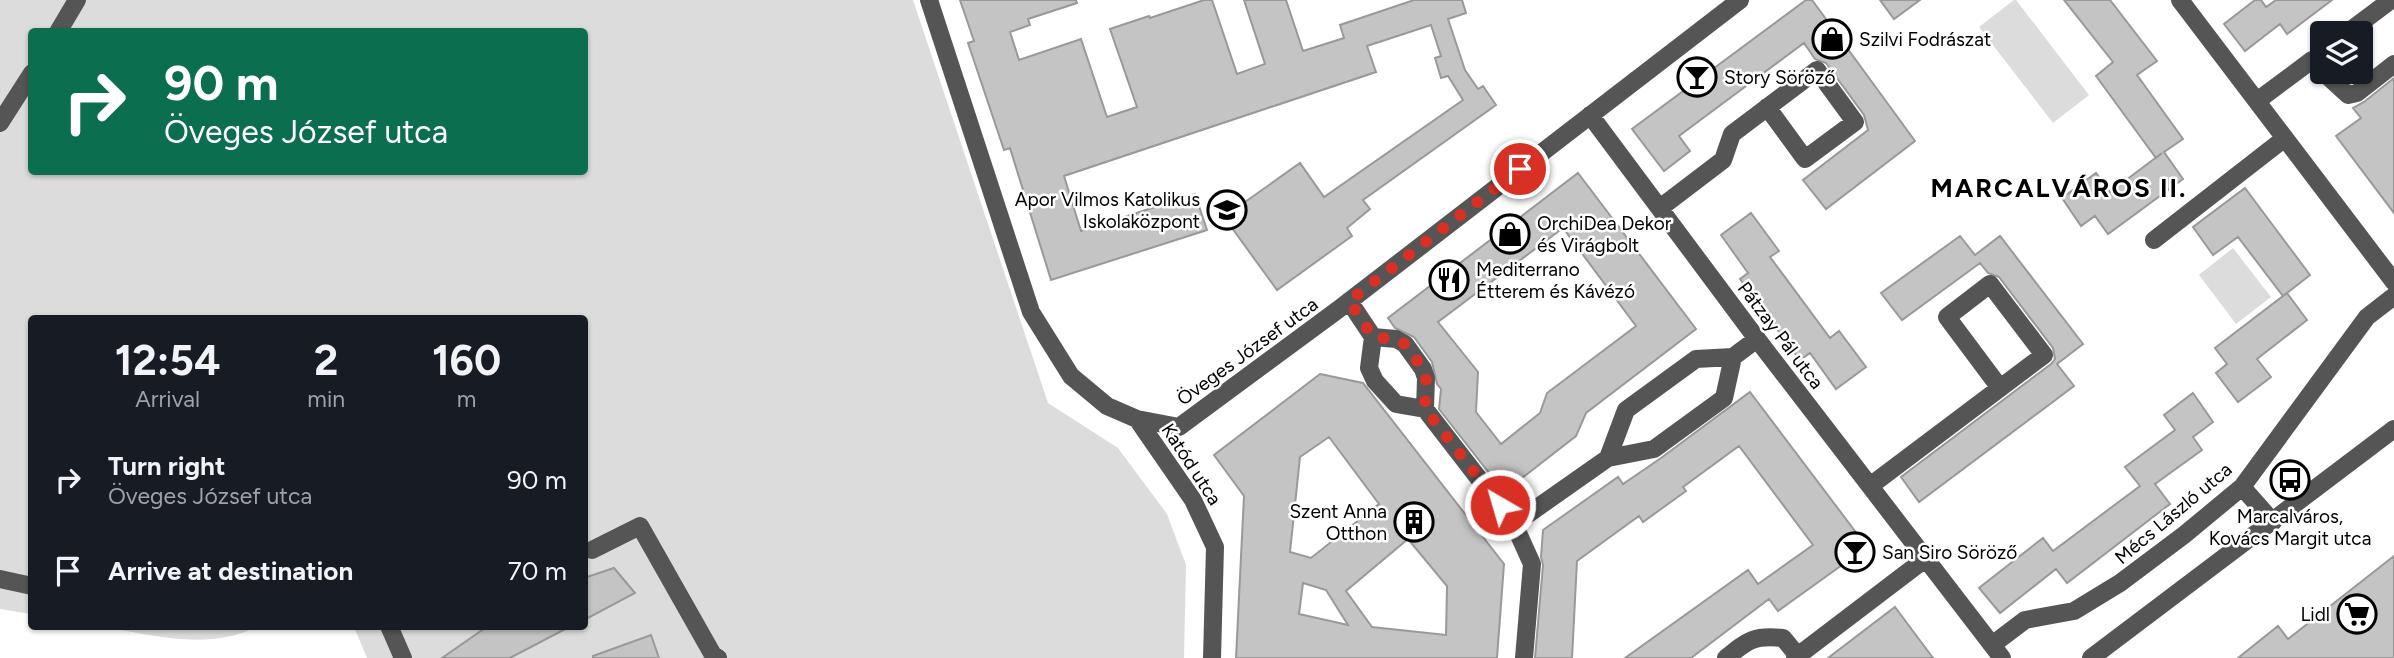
<!DOCTYPE html>
<html lang="en">
<head>
<meta charset="utf-8">
<style>
	:root { --surface:#171b24; --page:#20242c; --text:#f1f3f6; --muted:#9ea1a6 }
	body { margin:0; font-family:Figtree,sans-serif; background:var(--page); color:var(--text); height:100vh; display:flex; flex-direction:column; font-size:26px; white-space:nowrap }
	* { box-sizing:border-box; margin:0 }
	p { font-size:23px; color:var(--muted) }
	.icon { flex:none; width:38px; height:38px; fill:none; stroke:currentColor; stroke-width:2; stroke-linecap:round; stroke-linejoin:round }
	.map { position:relative; flex:1; overflow:hidden }
	.details { position:absolute; left:28px; top:315px; width:560px; height:315px; display:flex; flex-direction:column; background:var(--surface); border-radius:7px; box-shadow:0 2px 5px #0004 }
	.details>* { flex:none }
	.guide { position:absolute; left:28px; top:28px; width:560px; height:147px; border-radius:7px; box-shadow:0 2px 5px #0004; background:#0b6e4f; color:#fff; overflow:hidden }
	.controls { position:absolute; left:2310px; top:21px; display:grid; gap:14px }
	.controls a { display:grid; place-items:center; width:63px; height:63px; border-radius:7px; background:var(--surface); box-shadow:0 2px 5px #0004; font-size:35px }
	.pin { position:absolute; display:grid; place-items:center; width:60px; height:60px; color:#fff; margin:-30px; border:4px solid #fff; border-radius:50%; box-shadow:0 2px 7px #0007 }
	.me { position:absolute; width:77px; margin:-38px; rotate:322deg; stroke-linejoin:round; filter:drop-shadow(0 0 5px #0008) }
	.turn { display:flex; align-items:center; gap:24px; height:147px; padding:0 21px; font-size:32px }
	.turn .icon { width:91px; height:91px; stroke-width:2.5 }
	.turn b { display:block; font-size:49px; line-height:60px }
	.eta { display:flex; justify-content:space-evenly; align-items:center; height:119px; text-align:center }
	.eta b { font-size:42px; font-weight:700; line-height:49px }
	ul { padding:0; list-style:none }
	li { display:flex; align-items:center; gap:21px; height:91px; padding:0 21px }
	li div { flex:1 }
	li b { display:block; font-size:26px }
	li em { font-style:normal }
	.map>svg:first-child { display:block }
</style>
</head>
<body>
<div class="map">
<svg width="2394" height="658" viewBox="0 0 2394 658">
	<rect width="100%" height="100%" fill="#fff"/>
	<!-- green -->
	<path fill="#dcdcdc" fill-rule="evenodd" d="M0,0H913L1048,403L1118,448L1167,514L1186,565L1184,658H367L354,627L584,626V318H32L31,614L0,609ZM32,32H584V172H32Z
		M2014,0H2016L2089,95L2053,123L1979,27Z
		M2233,248L2271,297L2236,324L2199,275Z
		M104,627H256C208,651 154,635 104,627Z"/>
	<!-- building -->
	<path fill="#c4c4c4" stroke="#999" stroke-width="2" fill-rule="evenodd" d="M960,0H1076L1077,3L1028,19L1030,25L1010,32L1019,60L1081,39L1107,117L1137,107L1110,29L1149,16L1150,18L1204,0H1212L1237,74L1265,64L1244,0H1286L1303,51L1344,38L1340,25L1414,0H1462L1466,13L1448,19L1465,70L1478,89L1483,86L1496,105L1363,200L1370,209L1347,228L1352,236L1277,290L1224,217L1300,163L1324,197L1463,100L1448,76L1441,78L1435,58L1441,56L1431,25L1367,46L1376,72L1064,176L1081,231L1195,194L1207,230L1051,280L1010,148L1004,150L968,43L974,41Z
		M1806,0H1812L1915,141L1826,209L1803,180L1868,130L1864,115L1826,63L1815,59L1804,43L1679,136L1690,151L1664,171L1632,129Z
		M1880,0H1920L1894,19Z
		M2064,0H2110L2157,61L2137,75L2183,139L2164,152L2183,179L2108,234L2095,216L2081,226L2062,198L2096,173L2110,192L2162,153L2156,158L2096,76L2113,62Z
		M2255,0H2261L2266,7L2276,0H2332L2287,34L2280,24L2245,51L2224,24Z
		M2394,78V213L2336,136L2361,118L2353,108L2364,102Z
		M1578,173L1696,329L1586,413L1576,436L1504,492L1439,409L1441,389L1437,384L1432,362L1414,337L1395,328L1388,318ZM1563,228L1636,326L1547,393L1540,413L1501,444L1476,412L1478,372L1438,322Z
		M2245,188L2310,275L2283,296L2238,237L2213,255L2193,227Z
		M1751,213L1779,251L1770,257L1830,338L1839,331L1866,367L1836,389L1810,353L1800,360L1740,279L1748,273L1721,235Z
		M1960,236L1975,255L2000,236L2083,344L2057,364L2074,386L1919,502L1901,477L2051,364L2055,359L2053,348L1999,277L1988,273L1980,263L1902,320L1881,293Z
		M2287,293L2307,320L2257,359L2271,377L2238,402L2216,373L2227,364L2215,348Z
		M1320,374L1363,383L1504,564L1497,658H1236L1244,496L1214,455ZM1329,437L1379,504L1311,558L1290,552L1300,457ZM1408,539L1447,586L1446,635L1372,627L1346,591ZM1303,583L1326,590L1348,625L1299,614Z
		M1750,392L1867,547L1778,611L1769,599L1691,658H1625L1748,570L1758,584L1813,545L1739,446L1683,487L1686,491L1643,522L1639,516L1577,561L1572,658H1535L1543,565L1541,557L1543,530L1618,477L1623,484L1661,458Z
		M2193,393L2213,422L2193,437L2202,450L2155,484L2170,504L2067,583L2056,569L2000,613L1979,588L2043,538L2053,551L2140,486L2125,467L2175,430L2164,415Z
		M2394,556V658H2238L2278,626L2288,639Z
		M614,568L635,593L584,620V578Z
		M1895,607L1933,658H1828Z
		M488,626H571L510,658H442Z
		M651,635L659,658H593V656Z"/>
	<g fill="none" stroke-linecap="round" stroke-linejoin="round">
		<!-- minor -->
		<path stroke="#555" stroke-width="18" d="M929,0L1031,312L1071,376L1107,406L1137,419L1179,427L1339,309L1740,0
			M2180,0L2394,282
			M58,32L77,0
			M2347,33L2391,0
			M2323,72L2348,95L2357,93L2394,64
			M2257,101L2312,60L2322,70
			M1590,115L1757,339L2002,658
			M0,123L32,73
			M1660,208L1723,160L1732,134L1817,70L1855,122L1805,159L1767,107
			M2154,240L2285,138
			M1349,301L1373,337L1369,368L1375,381L1396,404L1425,409
			M1373,337L1396,339L1405,344L1423,369L1426,378L1425,409L1514,524L1532,564L1524,658
			M1137,419L1193,500L1215,547L1212,658
			M1608,458L1626,410L1696,359L1733,357L1757,339
			M1870,486L2044,355L1990,284L1947,317L2000,388
			M2242,487L2273,522
			M1514,524L1608,458L1654,449L1724,398L1733,357
			M592,550L640,526L713,655L718,658
			M0,579L32,586
			M389,626L403,658
			M1992,645L2025,620L2074,611L2120,583L2184,535L2242,487L2367,317L2394,296
			M1726,658C1748,640 1754,635 1783,638L1798,656
			M1795,658L1925,559
			M2091,658L2394,429"/>
	</g>
	<g fill="none" stroke-linecap="round" stroke-linejoin="round">
		<!-- route -->
		<path stroke="#d93025" stroke-width="12" stroke-dasharray="0 21.6" d="M1500,505L1425,409L1426,377L1423,369L1405,344L1396,339L1373,337L1349,301L1520,169"/>
	</g>
	<!-- icons -->
	<defs>
		<g id="shop-ring" transform="scale(2.0125)"><circle r="9.5" fill="#fff" stroke="#000" stroke-width="1.5"/><path d="M-5-2.5h2.3a2.7 3.5 0 0 1 5.4 0H5L5.5 6h-11ZM-1.5-2.5h3a1.5 2.3 0 0 0-3 0Z" fill="#000"/></g>
		<g id="bar-ring" transform="scale(2.0125)"><circle r="9.5" fill="#fff" stroke="#000" stroke-width="1.5"/><path d="M-6-5H6L.8 .8V4.5H3.5V6h-7V4.5H-.8V.8Z" fill="#000"/></g>
		<g id="school-ring" transform="scale(2.0125)"><circle r="9.5" fill="#fff" stroke="#000" stroke-width="1.5"/><path d="M0-5L7-2L0 1L-7-2ZM-4 1L0 2.5L4 1V4Q0 6-4 4Z" fill="#000"/></g>
		<g id="restaurant-ring" transform="scale(2.0125)"><circle r="9.5" fill="#fff" stroke="#000" stroke-width="1.5"/><path d="M-5-6h1v4h1v-4h1v4h1v-4h1v5L-1.5 .5V6h-2V.5L-5-1ZM5-6V6H3V1.5H1.5Q1.5-4 5-6Z" fill="#000"/></g>
		<g id="bus-ring" transform="scale(2.0125)"><circle r="9.5" fill="#fff" stroke="#000" stroke-width="1.5"/><path d="M-5-6H5V4H4V6H2V4H-2V6H-4V4H-5ZM-3.5-4V0h7V-4ZM-3.5 1.2v1.5H-2V1.2ZM2 1.2v1.5H3.5V1.2Z" fill="#000"/></g>
		<g id="building-ring" transform="scale(2.0125)"><circle r="9.5" fill="#fff" stroke="#000" stroke-width="1.5"/><path d="M-4-6H4V6H1V3H-1V6H-4ZM-2.5-4.3h1.7v1.8h-1.7ZM.8-4.3h1.7v1.8H.8ZM-2.5-1h1.7V.8h-1.7ZM.8-1h1.7V.8H.8Z" fill="#000"/></g>
		<g id="supermarket-ring" transform="scale(2.0125)"><circle r="9.5" fill="#fff" stroke="#000" stroke-width="1.5"/><path d="M-6-5.5h2.5l.6 2H6L4.5 2H-2.5L-4.4-4H-6ZM-1.5 3.2a1.3 1.3 0 1 0 .1 0ZM3 3.2a1.3 1.3 0 1 0 .1 0Z" fill="#000"/></g>
	</defs>
	<g fill-rule="evenodd">
		<use href="#shop-ring" x="1832" y="39"/>
		<use href="#bar-ring" x="1697" y="77"/>
		<use href="#school-ring" x="1227" y="210"/>
		<use href="#shop-ring" x="1510" y="234"/>
		<use href="#restaurant-ring" x="1449" y="280"/>
		<use href="#bus-ring" x="2290" y="480"/>
		<use href="#building-ring" x="1414" y="522"/>
		<use href="#bar-ring" x="1855" y="552"/>
		<use href="#supermarket-ring" x="2357" y="614"/>
	</g>
	<g text-anchor="middle" stroke-width="5" stroke-linejoin="round" paint-order="stroke">
		<!-- poi labels -->
		<g font-size="19" fill="#000" stroke="#fff" text-anchor="start">
			<text x="1859" y="46">Szilvi Fodrászat</text>
			<text x="1724" y="84">Story Söröző</text>
			<text x="1200" y="206" text-anchor="end">Apor Vilmos Katolikus<tspan x="1200" dy="22">Iskolaközpont</tspan></text>
			<text x="1537" y="230">OrchiDea Dekor<tspan x="1537" dy="22">és Virágbolt</tspan></text>
			<text x="1476" y="276">Mediterrano<tspan x="1476" dy="22">Étterem és Kávézó</tspan></text>
			<text x="1387" y="518" text-anchor="end">Szent Anna<tspan x="1387" dy="22">Otthon</tspan></text>
			<text x="2290" y="523" text-anchor="middle">Marcalváros,<tspan x="2290" dy="22">Kovács Margit utca</tspan></text>
			<text x="1882" y="559">San Siro Söröző</text>
			<text x="2330" y="621" text-anchor="end">Lidl</text>
		</g>
		<!-- street labels -->
		<g font-size="19" fill="#000" stroke="#fff">
			<text transform="translate(1781 335) rotate(53)" y="7">Pátzay Pál utca</text>
			<text transform="translate(1247 351) rotate(-36)" y="7">Öveges József utca</text>
			<text transform="translate(1192 464) rotate(57)" y="7">Katód utca</text>
			<text transform="translate(2173 513) rotate(-40)" y="7">Mécs László utca</text>
		</g>
		<!-- district labels -->
		<g font-size="26" font-weight="bold" letter-spacing="2" fill="#000" stroke="#fff">
			<text x="2059" y="197">MARCALVÁROS II.</text>
		</g>
	</g>
</svg>
<div class="controls">
<a><svg class="icon" aria-label="layers" viewBox="0 0 24 24"><path d="M12 4l9 5-9 5-9-5zM3 14l9 5 9-5"/></svg></a>
</div>
<div class="pin" style="left:1520px;top:169px;background:#d93025"><svg class="icon" aria-label="arrive" viewBox="0 0 24 24"><path d="M6 21V4h12l-3 4 3 4H6"/></svg></div>
<svg class="me" style="left:1500px;top:505px" viewBox="-20 -20 40 40"><circle r="17" fill="#d93025" stroke="#fff" stroke-width="3"/><path d="M0-11L8 9 0 5-8 9z" fill="#fff"/></svg>
<div class="guide">
<div class="turn"><svg class="icon" aria-label="right" viewBox="0 0 24 24"><path d="M7 20v-9h11M14 6l5 5-5 5"/></svg><div><b>90 m</b>Öveges József utca</div></div>
</div>
<section class="details">
<div class="eta">
<div><b>12:54</b><p>Arrival</p></div>
<div><b>2</b><p>min</p></div>
<div><b>160</b><p>m</p></div>
</div>
<ul>
<li><svg class="icon" aria-label="right" viewBox="0 0 24 24"><path d="M7 20v-9h11M14 6l5 5-5 5"/></svg><div><b>Turn right</b><p>Öveges József utca</p></div><em>90 m</em></li>
<li><svg class="icon" aria-label="arrive" viewBox="0 0 24 24"><path d="M6 21V4h12l-3 4 3 4H6"/></svg><div><b>Arrive at destination</b></div><em>70 m</em></li>
</ul>
</section>
</div>
</body>
</html>
